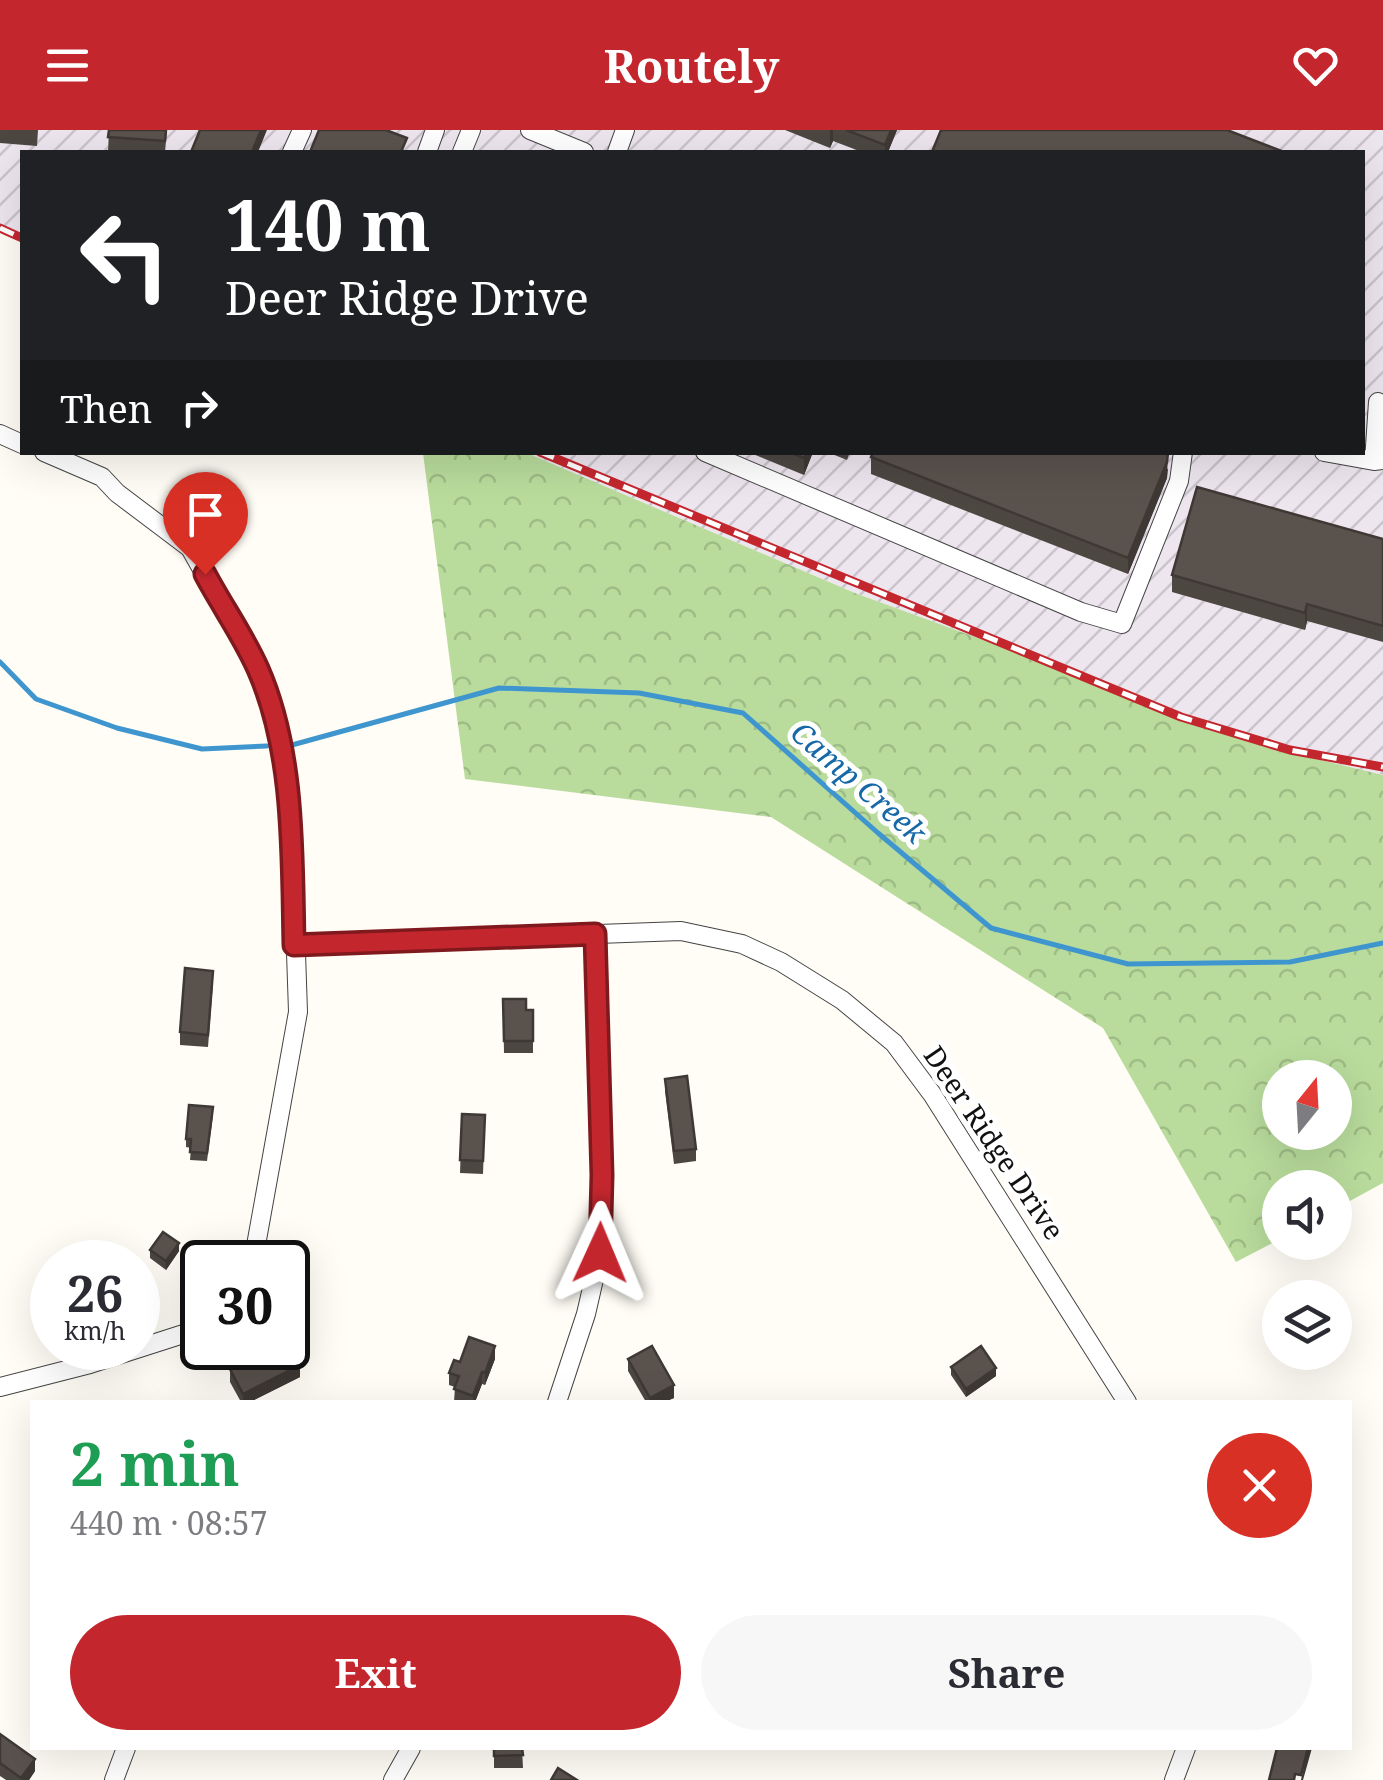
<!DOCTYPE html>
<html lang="en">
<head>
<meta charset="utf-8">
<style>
	:root { --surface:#fff; --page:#f7f7f7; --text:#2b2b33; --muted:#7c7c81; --accent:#c4262e }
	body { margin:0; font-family:"Noto Serif",serif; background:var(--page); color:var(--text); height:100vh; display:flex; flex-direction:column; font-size:38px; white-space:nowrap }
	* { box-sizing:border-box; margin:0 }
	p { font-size:32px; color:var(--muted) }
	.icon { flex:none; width:55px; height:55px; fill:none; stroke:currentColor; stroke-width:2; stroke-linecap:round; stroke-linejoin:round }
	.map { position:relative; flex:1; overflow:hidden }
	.side { position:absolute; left:30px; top:1270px; width:1322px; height:350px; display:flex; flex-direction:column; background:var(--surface); border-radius:0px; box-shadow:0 10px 40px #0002 }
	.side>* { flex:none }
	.hud { position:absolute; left:20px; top:20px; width:1345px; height:305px; border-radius:0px; box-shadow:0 10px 40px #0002; background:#202124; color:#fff; overflow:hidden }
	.needle { width:65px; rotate:18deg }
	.fabs { position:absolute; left:1262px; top:930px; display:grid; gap:20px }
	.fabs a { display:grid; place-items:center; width:90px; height:90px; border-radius:50%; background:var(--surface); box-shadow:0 10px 40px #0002; font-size:50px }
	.speed { position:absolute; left:30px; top:1110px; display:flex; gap:20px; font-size:50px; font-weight:700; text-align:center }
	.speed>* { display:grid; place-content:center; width:130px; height:130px; border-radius:50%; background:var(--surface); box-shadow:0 10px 40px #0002; line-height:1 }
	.speed small { font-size:25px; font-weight:400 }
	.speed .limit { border:5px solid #111; border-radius:15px; background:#fff; color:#111 }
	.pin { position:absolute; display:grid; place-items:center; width:85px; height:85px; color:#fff; margin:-102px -42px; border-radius:50% 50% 50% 0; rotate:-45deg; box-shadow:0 0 10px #0007 }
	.pin .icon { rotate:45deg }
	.me { position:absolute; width:110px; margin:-55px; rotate:1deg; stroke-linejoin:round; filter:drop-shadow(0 0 8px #0008) }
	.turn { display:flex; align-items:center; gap:35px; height:210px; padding:0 40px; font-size:45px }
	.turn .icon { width:130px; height:130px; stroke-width:2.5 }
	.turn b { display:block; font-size:70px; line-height:85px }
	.then { display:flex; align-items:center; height:95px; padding:0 40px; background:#0003; gap:20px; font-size:38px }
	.round { display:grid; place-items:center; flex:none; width:105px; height:105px; border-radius:52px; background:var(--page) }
	.overview { display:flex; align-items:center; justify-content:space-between; height:170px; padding:0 40px }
	h1 { font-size:60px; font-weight:700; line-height:75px; color:#1e9e55 }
	.action { display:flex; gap:20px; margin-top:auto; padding:20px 40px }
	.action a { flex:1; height:115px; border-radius:60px; background:var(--accent); color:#fff; font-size:40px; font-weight:700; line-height:115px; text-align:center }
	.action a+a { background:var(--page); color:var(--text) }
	header { display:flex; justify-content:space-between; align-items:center; height:130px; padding:0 40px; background:var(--accent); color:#fff; font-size:45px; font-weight:700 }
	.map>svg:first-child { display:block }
</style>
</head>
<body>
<header><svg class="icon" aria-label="menu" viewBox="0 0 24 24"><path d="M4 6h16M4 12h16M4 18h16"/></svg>Routely<svg class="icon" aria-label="heart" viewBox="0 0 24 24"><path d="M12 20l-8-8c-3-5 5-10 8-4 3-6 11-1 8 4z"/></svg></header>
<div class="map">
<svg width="1383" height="1650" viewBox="0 0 1383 1650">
	<defs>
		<pattern id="industrial-furrows" width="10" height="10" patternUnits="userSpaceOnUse" patternTransform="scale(2.5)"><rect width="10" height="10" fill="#eee6ef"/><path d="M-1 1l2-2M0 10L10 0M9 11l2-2" fill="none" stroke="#cbc4cc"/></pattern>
		<pattern id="forest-crowns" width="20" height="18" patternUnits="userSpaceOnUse" patternTransform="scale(2.5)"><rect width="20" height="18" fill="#b9dc9c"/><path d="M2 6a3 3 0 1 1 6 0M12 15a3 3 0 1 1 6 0" fill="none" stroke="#9ebc85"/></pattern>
	</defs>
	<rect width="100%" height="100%" fill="#fffdf5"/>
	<!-- industrial -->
	<path fill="url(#industrial-furrows)" d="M0,0H1383V645L1288,622L855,463L527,323L1362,322V22H22V106L0,96Z"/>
	<!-- forest -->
	<path fill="url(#forest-crowns)" fill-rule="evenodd" d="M423,323H527L855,463L1288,622L1383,645V1053L1335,1079V1058H1280V1109L1236,1132L1103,898L771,687L465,649ZM1280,948H1335V1002H1280Z"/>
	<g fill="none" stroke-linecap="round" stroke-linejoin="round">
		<!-- stream -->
		<path stroke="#3f96cf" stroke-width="5" d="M0,532L36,569L117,598L202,619L267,616
			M292,615L499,558L639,563L743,583L878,703L991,798L1128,834L1290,832L1383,813"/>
		<!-- minor casing -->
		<g stroke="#444" stroke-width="20">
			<path id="minor" d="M530,0L584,22
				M292,22L302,0
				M427,22L435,0
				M462,22L471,0
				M617,22L625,0
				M0,304L22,314
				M44,322L102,347L117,363L190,418L258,538L274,586L291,675L298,882L253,1132
				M705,322L1081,482L1122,494L1179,351L1183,322
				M1324,322L1374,331L1383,330
				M1374,331L1378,272
				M295,815L681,801L742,814L781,832L842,870L894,913L932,964L1127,1272
				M0,1257L90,1234L202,1198
				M557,1272L586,1184L600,1123L601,1045L595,804
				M114,1650L126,1618
				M393,1650L411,1618
				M1174,1650L1186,1618"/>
		</g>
		<!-- minor -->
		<use href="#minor" stroke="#fff" stroke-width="18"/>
		<!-- rail casing -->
		<g stroke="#c4262e" stroke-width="9">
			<path id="rail" d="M0,98L22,108
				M540,322L1181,587L1290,620L1383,637"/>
		</g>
		<!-- rail -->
		<use href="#rail" stroke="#fff" stroke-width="5" stroke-dasharray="15" stroke-linecap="butt"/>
	</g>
	<!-- wall -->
	<path fill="#4d4742" d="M0,0H38L37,16L0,13Z
		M109,0H167L165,22H108Z
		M785,0H897L888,22H862L833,11L830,18Z
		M748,322H813L804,345Z
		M827,322H850L847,330Z
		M871,327L1168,339L1167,348L1128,444L871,344Z
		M1383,409V512L1307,491L1305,500L1172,462V445Z
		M213,853L208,917L180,915V902Z
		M503,869L526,880H533V923H504Z
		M665,949L696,1019V1031L674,1034L665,961Z
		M462,984L485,985L483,1044L460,1043Z
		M213,985L207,1031L190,1030L191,1018L186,1017V1009Z
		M150,1120L179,1121L166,1140L150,1128Z
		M495,1229L485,1255L482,1254L475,1272H454L455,1257L449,1255V1243L460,1232Z
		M628,1229L674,1268L664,1272H646L628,1241Z
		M951,1237L996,1246L966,1267L951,1245Z
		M230,1239L300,1247L250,1272H241L230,1252Z
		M0,1604L35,1641L29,1650H6L0,1646Z
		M494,1618H522L523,1638H494Z"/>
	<!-- shaded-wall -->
	<path fill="#3f3936" d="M261,0H267L258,22H252Z
		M830,0H833V11L830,18Z
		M891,0H897L888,22H885V15Z
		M807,322H813L804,345V328Z
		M1168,323L1167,348L1128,444V428Z
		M1307,474V491L1305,500V483Z
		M179,1113V1121L166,1140V1131Z
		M495,1216V1229L485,1255V1243Z
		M300,1235V1247L250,1272H243V1264Z
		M996,1238V1246L966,1267V1259Z
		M482,1242V1254L475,1272H473V1266Z
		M674,1255V1268L664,1272H650V1268Z
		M1308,1618H1312L1303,1650H1301Z
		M35,1629V1641L29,1650H21Z"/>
	<!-- building -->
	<path fill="#5a524d" stroke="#3f3936" stroke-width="2.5" d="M109,0H166L165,11L108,7Z
		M200,0H261L252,22H191Z
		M319,0H386L407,8L401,22H310Z
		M846,0H891L885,15Z
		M941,0H1227L1284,22H932Z
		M789,322H807L804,328Z
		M873,322H1166L1168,323L1167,332L1128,428L871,327Z
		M1197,357L1383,409V496L1307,474L1305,483L1172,445Z
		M185,838L213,841L208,905L180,902Z
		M503,869H526V880H533V911H504Z
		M687,946L696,1019L674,1021L665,949Z
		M189,975L213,977L207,1023L190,1022L191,1009H186Z
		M462,984L485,985L483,1031L460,1030Z
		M163,1102L179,1113L166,1131L150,1120Z
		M469,1207L495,1216L485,1243L482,1242L473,1266L454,1259L459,1246L449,1243L454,1230L460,1232Z
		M288,1211L300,1235L243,1264L230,1239L272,1218H288Z
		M652,1216L674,1255L650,1268L628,1229Z
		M981,1216L996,1238L966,1259L951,1237Z
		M0,1604L35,1629L21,1648L0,1633Z
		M494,1618H522L523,1625L494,1626Z
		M1277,1618H1308L1301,1645L1295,1644L1294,1650H1269Z
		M558,1638L577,1650H551Z"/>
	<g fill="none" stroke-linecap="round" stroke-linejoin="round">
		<!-- route casing -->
		<g stroke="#7f191e" stroke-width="25">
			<path id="route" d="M205,444C222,476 244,507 258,539C295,623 292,725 294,815L595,804L602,1045L600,1123"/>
		</g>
		<!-- route -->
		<use href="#route" stroke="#c4262e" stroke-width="18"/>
	</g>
	<g text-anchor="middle" stroke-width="10" stroke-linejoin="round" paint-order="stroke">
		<!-- street labels -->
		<g font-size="28" fill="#111" stroke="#fff">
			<text transform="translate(994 1013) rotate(56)" y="10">Deer Ridge Drive</text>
		</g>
		<!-- water labels -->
		<g font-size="30" font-style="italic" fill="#1768a6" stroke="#fff">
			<text transform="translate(858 653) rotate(41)" y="10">Camp Creek</text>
		</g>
	</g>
</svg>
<div class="fabs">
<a><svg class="needle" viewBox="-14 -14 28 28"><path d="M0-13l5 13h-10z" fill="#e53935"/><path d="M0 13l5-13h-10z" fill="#7c7c81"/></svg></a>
<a><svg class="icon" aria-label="sound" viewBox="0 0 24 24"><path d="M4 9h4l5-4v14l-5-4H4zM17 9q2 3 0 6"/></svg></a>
<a><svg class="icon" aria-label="layers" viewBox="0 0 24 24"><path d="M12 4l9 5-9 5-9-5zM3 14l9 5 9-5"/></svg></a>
</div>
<div class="speed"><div>26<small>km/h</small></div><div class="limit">30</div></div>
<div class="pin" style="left:205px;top:444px;background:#d93025"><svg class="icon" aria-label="arrive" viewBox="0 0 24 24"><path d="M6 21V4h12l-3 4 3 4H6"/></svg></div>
<svg class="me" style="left:600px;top:1123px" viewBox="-20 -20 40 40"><path d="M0-17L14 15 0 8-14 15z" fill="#c4262e" stroke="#fff" stroke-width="4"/></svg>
<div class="hud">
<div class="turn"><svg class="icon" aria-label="left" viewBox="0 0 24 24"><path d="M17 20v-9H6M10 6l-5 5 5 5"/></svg><div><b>140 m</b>Deer Ridge Drive</div></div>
<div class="then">Then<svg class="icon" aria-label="right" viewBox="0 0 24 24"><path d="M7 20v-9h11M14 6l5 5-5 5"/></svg></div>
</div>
<section class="side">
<div class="overview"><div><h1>2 min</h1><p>440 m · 08:57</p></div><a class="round" style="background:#d93025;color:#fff"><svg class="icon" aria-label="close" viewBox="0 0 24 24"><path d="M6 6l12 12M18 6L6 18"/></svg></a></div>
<div class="action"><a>Exit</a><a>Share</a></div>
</section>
</div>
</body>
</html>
